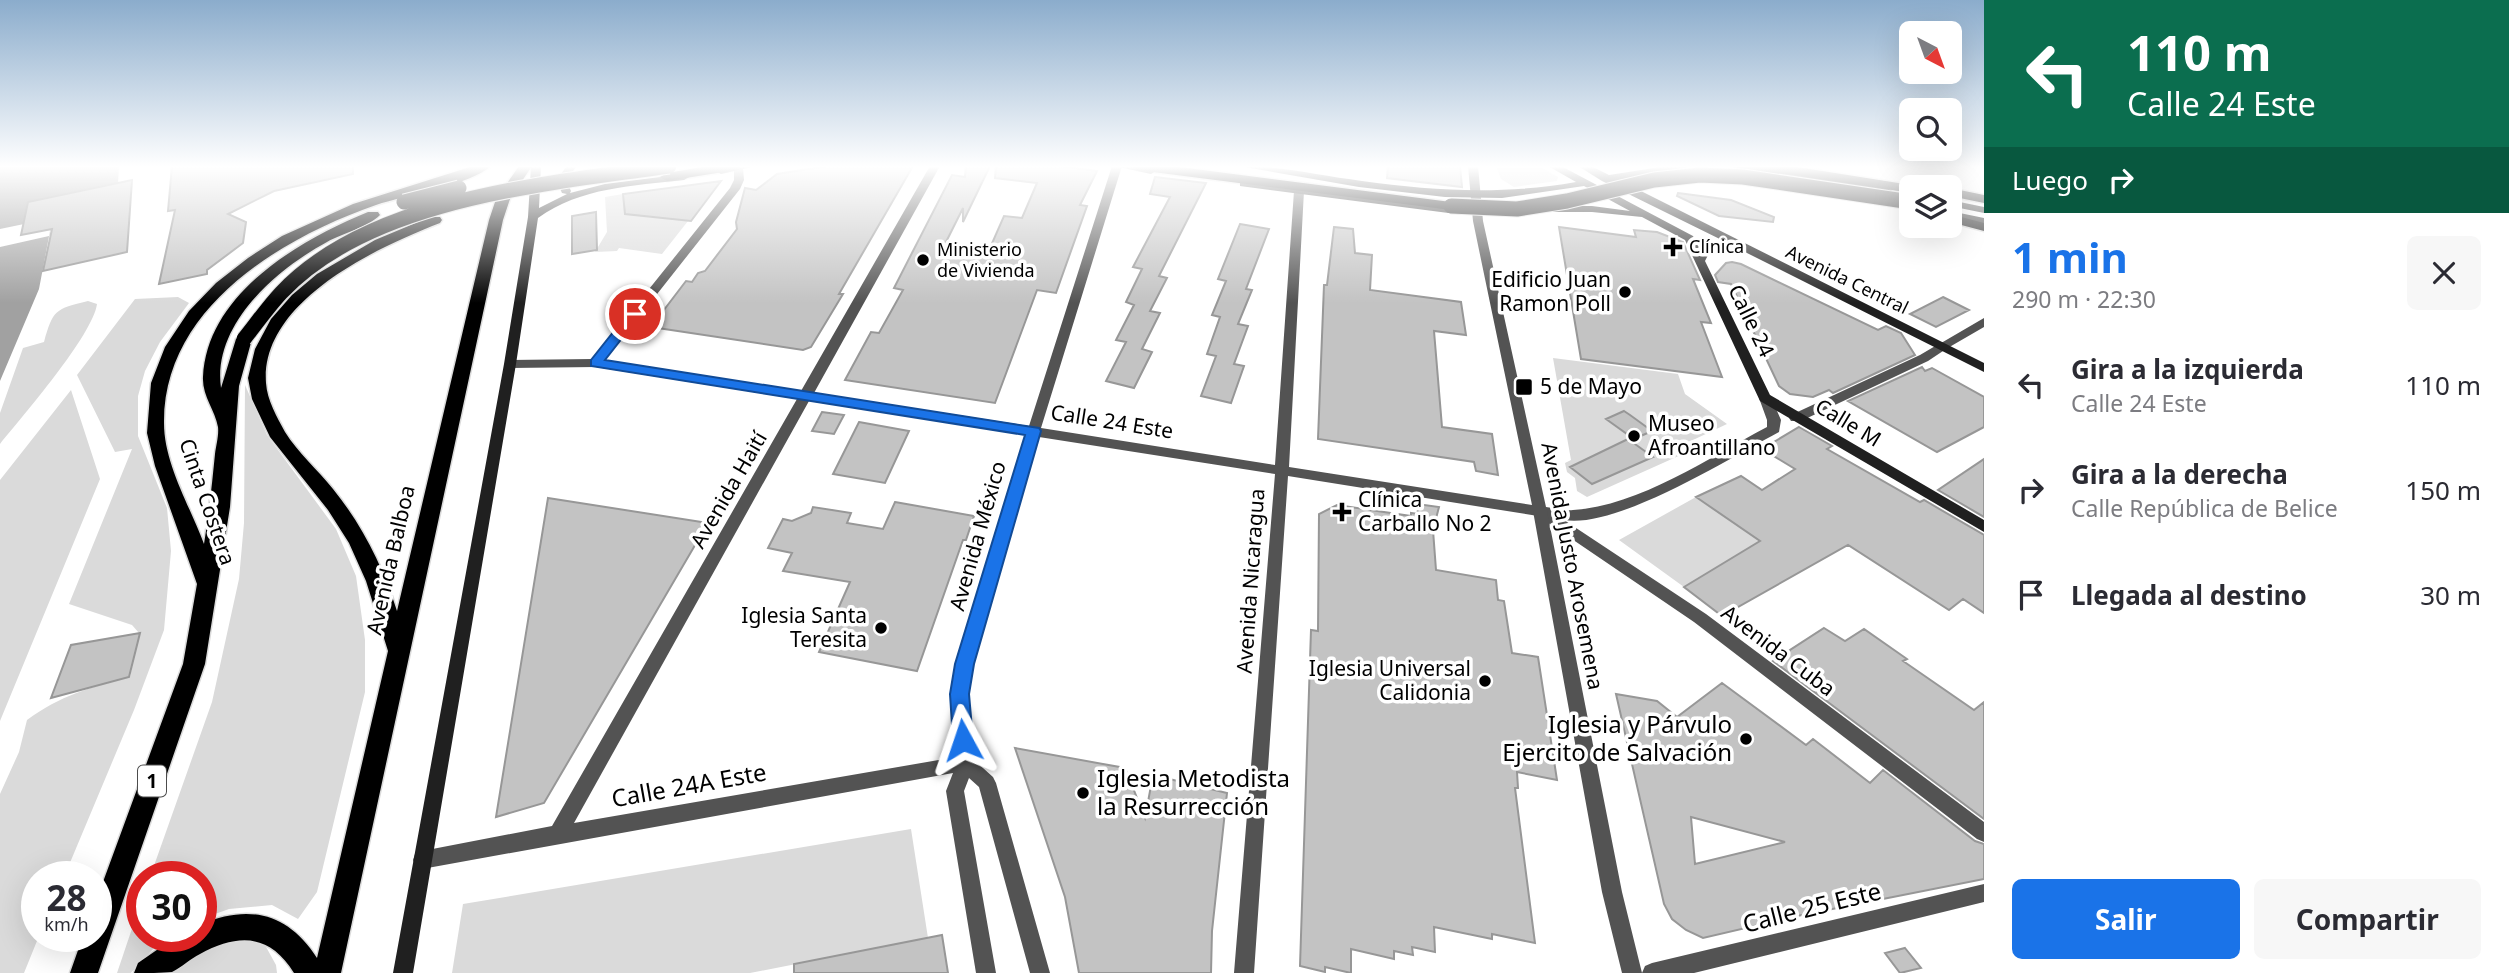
<!DOCTYPE html>
<html lang="es">
<head>
<meta charset="utf-8">
<style>
	:root { --surface:#fff; --page:#f7f7f7; --text:#2b2b33; --muted:#7c7c81; --accent:#1a73e8 }
	body { margin:0; font-family:"Noto Sans",sans-serif; background:var(--page); color:var(--text); height:100vh; display:flex; flex-direction:column; font-size:26px; white-space:nowrap }
	* { box-sizing:border-box; margin:0 }
	p { font-size:23px; color:var(--muted) }
	.icon { flex:none; width:38px; height:38px; fill:none; stroke:currentColor; stroke-width:2; stroke-linecap:round; stroke-linejoin:round }
	.map { position:relative; flex:1; overflow:hidden }
	.side { display:flex; flex-direction:column; background:var(--surface); width:525px }
	.side>* { flex:none }
	.guide { background:#0b6e4f; color:#fff; overflow:hidden }
	.needle { width:46px; rotate:139deg }
	.tools { position:absolute; left:1899px; top:21px; display:grid; gap:14px }
	.tools a { display:grid; place-items:center; width:63px; height:63px; border-radius:10px; background:var(--surface); box-shadow:0 7px 28px #0002; font-size:35px }
	.speed { position:absolute; left:21px; top:861px; display:flex; gap:14px; font-size:35px; font-weight:700; text-align:center }
	.speed>* { display:grid; place-content:center; width:91px; height:91px; border-radius:50%; background:var(--surface); box-shadow:0 7px 28px #0002; line-height:1 }
	.speed small { font-size:18px; font-weight:400 }
	.speed .limit { border:10px solid #d22; background:#fff; color:#111 }
	.pin { position:absolute; display:grid; place-items:center; width:60px; height:60px; color:#fff; margin:-30px; border:4px solid #fff; border-radius:50%; box-shadow:0 2px 7px #0007 }
	.me { position:absolute; width:77px; margin:-38px; rotate:355deg; stroke-linejoin:round; filter:drop-shadow(0 0 5px #0008) }
	.turn { display:flex; align-items:center; gap:24px; height:147px; padding:0 28px; font-size:32px }
	.turn .icon { width:91px; height:91px; stroke-width:2.5 }
	.turn b { display:block; font-size:49px; line-height:60px }
	.then { display:flex; align-items:center; height:66px; padding:0 28px; background:#0003; gap:14px; font-size:26px }
	.round { display:grid; place-items:center; flex:none; width:74px; height:74px; border-radius:10px; background:var(--page) }
	.headline { display:flex; align-items:center; justify-content:space-between; height:119px; padding:0 28px }
	h1 { font-size:42px; font-weight:700; line-height:52px; color:var(--accent) }
	.cta { display:flex; gap:14px; margin-top:auto; padding:14px 28px }
	.cta a { flex:1; height:80px; border-radius:10px; background:var(--accent); color:#fff; font-size:28px; font-weight:700; line-height:80px; text-align:center }
	.cta a+a { background:var(--page); color:var(--text) }
	ul { padding:0; list-style:none }
	li { display:flex; align-items:center; gap:21px; height:105px; padding:0 28px }
	li div { flex:1 }
	li b { display:block; font-size:26px }
	li em { font-style:normal }
	main { display:flex; flex:1; min-height:0 }
	.map>svg:first-child { display:block }
</style>
</head>
<body>
<main>
<div class="map">
<svg width="1984" height="973" viewBox="0 0 1984 973">
	<rect width="100%" height="100%" fill="#fff"/>
	<!-- green -->
	<path fill="#dadada" d="M1496,166H1539L1558,177L1557,181L1514,187L1501,179Z
		M623,194L625,214L688,221L662,254L619,248L617,251L595,252L607,232L605,197Z
		M178,297L189,303L160,342L145,371L138,396V436L167,508L171,551L164,630L134,710L64,877H37V936H39L24,973H0V794L19,752L27,720C61,695 89,688 130,677L139,633L132,625L69,604L132,449L115,452L77,375L135,299Z
		M88,301L97,304C93,335 22,417 0,444V413L23,348L44,342C53,310 55,309 88,301Z
		M1553,358L1678,374L1685,394L1727,424L1676,448L1683,454L1587,497L1577,491L1575,478L1567,472L1565,463L1571,460Z
		M245,385L267,435L336,529L356,576L365,640V692L317,892L298,919L272,905L229,909L201,919V877H150L212,702L239,579L244,523Z
		M71,390L100,479L0,721V480Z
		M1696,497L1760,541L1684,587L1619,540Z
		M911,829L928,938L750,973H452L463,904Z
		M142,899V936H171L154,948L131,973H117Z
		M245,938L265,945L276,965L277,973H165C191,954 213,943 245,938Z"/>
	<!-- water -->
	<path fill="#a1a1a1" d="M0,166H119L118,183L28,202L22,232L51,226L39,289L0,381Z"/>
	<!-- pier -->
	<path fill="#fff" d="M24,224L51,226L49,236L0,247V229Z"/>
	<!-- building -->
	<path fill="#c3c3c3" stroke="#979797" stroke-width="2" fill-rule="evenodd" d="M172,166H353V174L274,191L228,214L246,222L243,243L207,270V274L159,284L175,210L168,211Z
		M828,166H913L839,294H843L811,347L803,350L651,327L686,281L692,282L698,273L705,271L737,229L736,222L745,188L756,190L777,174Z
		M966,166H990L963,222V208L946,242L990,248L1004,216L1022,218L1037,183L995,178L996,166H1060L1097,171L1080,205L1087,206L1056,293L1037,290L995,403L845,380L871,332L879,333L903,290L894,288L952,175L965,177Z
		M1388,166H1460L1462,187L1387,178Z
		M1155,177L1206,183L1159,276L1167,278L1150,311L1160,313L1142,349L1152,352L1134,388L1106,381L1126,342L1116,340L1134,305L1126,302L1142,269L1133,267L1170,197L1150,194Z
		M132,180L127,252L43,271L52,229L21,235L28,202Z
		M721,181L691,221L625,214L623,194Z
		M1678,193L1731,200L1774,217L1773,222L1719,216L1677,196Z
		M596,212L597,250L572,254V216Z
		M1240,224L1269,229L1246,289L1252,290L1238,324L1248,326L1234,364L1244,366L1231,403L1201,396L1216,356L1207,354L1220,317L1212,315L1226,281L1218,279Z
		M1334,227L1353,229L1355,253L1372,255L1370,290L1461,302L1466,335L1434,331L1442,427L1492,434L1498,475L1476,471L1474,462L1318,439L1324,285H1327Z
		M1559,227L1636,237L1634,230L1657,232L1683,242L1700,280L1693,279L1711,323L1701,322L1722,377L1581,359Z
		M1732,262L1741,264L1878,330L1886,326L1901,333L1915,355L1833,393L1829,390L1813,397L1790,394L1779,386L1731,284L1718,282L1715,275L1726,263Z
		M1943,297L1969,310L1936,327L1910,314Z
		M1922,367L1925,371L1932,368L1984,397V427L1937,452L1848,401Z
		M1624,411L1630,415L1652,431L1634,439L1606,419Z
		M822,412L844,415L834,434L812,431Z
		M859,422L909,431L885,483L833,474Z
		M1799,427L1832,446L1827,449L1920,502L1924,500L1984,535V613L1963,599L1949,610L1848,545L1722,616L1684,587L1760,541L1696,497L1741,476L1762,490L1795,469L1762,449Z
		M1628,439L1653,457L1592,484L1570,467Z
		M1984,459V517L1938,490Z
		M548,498L708,523L544,803L496,817Z
		M895,502L974,516L966,540H963L917,671L819,652L850,582L783,571L792,553L768,548L783,519L792,521L811,513L813,507L851,513L847,523L883,529Z
		M1417,504L1439,507L1433,530L1436,570L1496,580L1498,600L1504,601L1512,653L1538,657L1557,780L1517,772L1518,788H1515L1535,943L1492,934V939L1434,927L1435,952L1412,947L1413,955L1394,951V959L1351,949V973L1325,967V972L1300,966L1311,630L1318,631L1319,514L1337,505L1411,516V513L1418,514Z
		M1824,628L1845,641L1864,629L1907,659L1903,661L1974,710L1984,702V819L1773,661Z
		M140,633L129,677L51,698L71,645Z
		M1722,683L1806,745L1813,739L1870,783L1883,770L1975,841L1984,844V879L1797,916L1703,938L1686,930L1672,919L1664,904L1616,694L1657,701L1677,717ZM1691,817L1785,842L1695,864Z
		M1015,748L1125,768L1145,818L1153,775L1227,793L1212,931L1211,973H1079L1065,897Z
		M942,935L948,973H794V964Z
		M1905,948L1921,968L1900,973L1885,953Z"/>
	<g fill="none" stroke-linecap="round" stroke-linejoin="round">
		<!-- trunk casing -->
		<g stroke="#dbdbdb" stroke-width="3">
			<path id="trunk" d="M473,166H491C470,185 406,195 376,205C281,238 163,308 164,423C164,464 190,506 204,544C209,514 212,484 215,454C216,446 219,435 218,427C215,410 202,396 203,377C207,293 300,240 368,212H378L380,215C368,227 343,233 327,242C277,269 212,324 221,388L236,339L244,334L252,339L239,386L230,507L205,664L98,973H70L83,936H96V901L183,664L197,584L155,466L147,433L151,383L165,347L189,311L216,283L248,258L282,236L353,204Z
				M519,166H532L510,199L503,220L341,973H294C270,934 239,933 200,954C190,959 182,967 172,972C163,973 145,973 134,973L138,963L177,936H201V924C250,904 288,913 317,958L388,651L366,581L349,543L328,510L270,437L252,399L248,378L255,349L271,319L292,295L317,274L375,240L430,217H440L442,220L440,223C378,247 260,301 266,383C267,400 277,417 285,432C298,453 318,470 333,489C363,526 383,567 397,611L489,220L496,199Z
				M708,166H742L736,170L667,181L660,177L667,173Z
				M1131,166H1172L1451,202L1458,206L1451,210L1137,170Z
				M1791,166L1911,185L1917,187H1911V193L1788,174L1744,171L1737,167Z
				M1950,188L1984,195V203L1950,196Z
				M1950,214L1984,223V231L1950,222Z"/>
		</g>
		<!-- pedestrian -->
		<path fill="#535353" fill-rule="evenodd" d="M1942,342L1946,343L1948,346L1946,349L1928,361L1801,421H1791L1789,418L1791,415L1920,355Z"/>
		<!-- minor -->
		<path fill="#535353" fill-rule="evenodd" d="M734,166L743,168L744,180L740,189L605,360L801,391L930,166H940L814,393L1029,426L1112,166H1122L1041,428L1275,465L1294,191L1299,188L1304,191L1289,467L1532,505L1473,221L1468,166H1478L1483,221L1546,507C1555,508 1565,511 1573,510C1639,506 1710,457 1767,427V420L1759,398L1760,395H1770L1781,420L1779,432C1730,458 1617,529 1564,520L1706,614L1984,822V842L1977,839L1694,622L1538,516L1288,476L1254,973H1234L1275,474L1039,437L973,664L967,694L973,759L993,777L996,783L1050,973H1030L979,787L969,778L964,791L996,973H976L946,791L953,773L422,869L415,866L413,860L415,854L422,851L552,826L797,399L596,367L510,368L504,364L510,360L593,359L730,188L734,180ZM809,401L1026,435L957,664L951,694L956,757L574,823Z
			M1984,318V327L1946,349H1938L1936,346Z
			M1984,884V902L1694,973H1642L1645,966L1652,963Z"/>
		<!-- tertiary -->
		<path fill="#535353" fill-rule="evenodd" d="M1540,506L1547,511L1622,892L1642,973H1622L1602,892L1533,511Z"/>
		<!-- secondary -->
		<path fill="#202020" fill-rule="evenodd" d="M531,166H541L539,208L567,194L562,193L556,180L567,166H577L566,180L571,191L570,193L605,184L684,174L689,177L684,180C633,186 581,187 538,218L516,364L413,973H393L504,364L528,217Z
			M731,166H756L721,174L716,171Z
			M1114,166H1140L1156,171L1151,174Z
			M1239,166C1281,166 1321,176 1362,181C1434,191 1503,195 1576,182L1548,166H1561L1693,236L1700,249L1716,245L1736,247L1602,181L1578,166H1591L1609,175L1667,166H1693L1619,180L1984,363V372L1743,251L1738,254L1709,253L1705,261L1770,395L1984,520V532L1760,401L1685,240L1642,217L1592,212H1548L1543,209L1548,206H1592L1630,211L1584,186L1502,198L1445,197L1359,187Z
			M1725,166H1750L1889,189L1894,192L1889,195Z
			M1244,181L1464,209L1469,212L1464,215L1240,186V182Z
			M1950,200L1984,207V213L1950,206Z
			M1950,211L1984,218V224L1950,217Z"/>
		<!-- trunk -->
		<use href="#trunk" fill="#000" fill-rule="evenodd"/>
		<!-- trunk-bridge casing -->
		<g stroke="#dbdbdb" stroke-width="17" stroke-linecap="butt">
			<path id="trunk-bridge" d="M404,202L459,188
				M1451,206L1517,209L1567,201L1654,180L1700,175L1743,177L1911,202
				M244,339C256,324 268,307 281,293C370,198 547,184 669,166"/>
		</g>
		<!-- trunk-bridge -->
		<use href="#trunk-bridge" stroke="#000" stroke-width="15"/>
	</g>
	<!-- sky -->
	<linearGradient id="sky" x2="0" y2="1"><stop stop-color="#8baccc"/><stop offset="0.55" stop-color="#fff"/><stop offset="1" stop-color="#fff" stop-opacity="0"/></linearGradient>
	<rect width="1984" height="303" fill="url(#sky)"/>
	<!-- route -->
	<path fill="#1a73e8" stroke="#114b97" stroke-width="2" d="M635,310L641,314L605,360L1039,428L1041,431L974,664L969,694L973,740L970,746L963,749L956,746L953,740L950,694L955,664L1025,435L591,366V360L630,311Z"/>
	<!-- markers -->
	<g fill="#000" stroke="#fff" stroke-width="2.5">
		<path d="M1669.5 236.5h7v7h7v7h-7v7h-7v-7h-7v-7h7z"/>
		<circle cx="923" cy="260" r="7"/>
		<circle cx="1625" cy="292" r="7"/>
		<rect x="1515" y="378" width="18" height="18" rx="3.5"/>
		<circle cx="1634" cy="436" r="7"/>
		<path d="M1338.5 501.5h7v7h7v7h-7v7h-7v-7h-7v-7h7z"/>
		<circle cx="881" cy="628" r="7"/>
		<circle cx="1485" cy="681" r="7"/>
		<circle cx="1746" cy="739" r="7"/>
		<circle cx="1083" cy="793" r="7"/>
	</g>
	<g text-anchor="middle" stroke-width="7" stroke-linejoin="round" paint-order="stroke">
		<!-- far-poi labels -->
		<g font-size="18" fill="#000" stroke="#fff" text-anchor="start">
			<text x="1689" y="253">Clínica</text>
			<text x="937" y="256">Ministerio<tspan x="937" dy="21">de Vivienda</tspan></text>
		</g>
		<!-- far-street labels -->
		<g font-size="18" fill="#000" stroke="#fff">
			<text transform="translate(1847 280) rotate(26)" y="6">Avenida Central</text>
		</g>
		<!-- shield labels -->
		<rect fill="#fff" stroke="#4c4c4c" stroke-width="2" x="138" y="765.5" width="28" height="31" rx="5"/>
		<g font-size="19" font-weight="bold" fill="#000">
			<text x="152" y="788">1</text>
		</g>
		<!-- poi labels -->
		<g font-size="21" fill="#000" stroke="#fff" text-anchor="end">
			<text x="1611" y="287">Edificio Juan<tspan x="1611" dy="24">Ramon Poll</tspan></text>
			<text x="1540" y="394" text-anchor="start">5 de Mayo</text>
			<text x="1648" y="431" text-anchor="start">Museo<tspan x="1648" dy="24">Afroantillano</tspan></text>
			<text x="1358" y="507" text-anchor="start">Clínica<tspan x="1358" dy="24">Carballo No 2</tspan></text>
			<text x="867" y="623">Iglesia Santa<tspan x="867" dy="24">Teresita</tspan></text>
			<text x="1471" y="676">Iglesia Universal<tspan x="1471" dy="24">Calidonia</tspan></text>
		</g>
		<!-- street labels -->
		<g font-size="21" fill="#000" stroke="#fff">
			<text transform="translate(1751 321) rotate(64)" y="7">Calle 24</text>
			<text transform="translate(1112 422) rotate(9)" y="7">Calle 24 Este</text>
			<text transform="translate(1848 423) rotate(31)" y="7">Calle M</text>
			<text transform="translate(729 490) rotate(-60)" y="7">Avenida Haití</text>
			<text transform="translate(207 502) rotate(71)" y="7">Cinta Costera</text>
			<text transform="translate(978 536) rotate(-74)" y="7">Avenida México</text>
			<text transform="translate(391 560) rotate(-77)" y="7">Avenida Balboa</text>
			<text transform="translate(1572 566) rotate(79)" y="7">Avenida Justo Arosemena</text>
			<text transform="translate(1251 581) rotate(-86)" y="7">Avenida Nicaragua</text>
			<text transform="translate(1778 651) rotate(37)" y="7">Avenida Cuba</text>
		</g>
		<!-- near-poi labels -->
		<g font-size="24" fill="#000" stroke="#fff" text-anchor="end">
			<text x="1732" y="733">Iglesia y Párvulo<tspan x="1732" dy="28">Ejercito de Salvación</tspan></text>
			<text x="1097" y="787" text-anchor="start">Iglesia Metodista<tspan x="1097" dy="28">la Resurrección</tspan></text>
		</g>
		<!-- near-street labels -->
		<g font-size="24" fill="#000" stroke="#fff">
			<text transform="translate(689 786) rotate(-10)" y="8">Calle 24A Este</text>
			<text transform="translate(1812 908) rotate(-14)" y="8">Calle 25 Este</text>
		</g>
	</g>
</svg>
<div class="tools">
<a><svg class="needle" viewBox="-14 -14 28 28"><path d="M0-13l5 13h-10z" fill="#e53935"/><path d="M0 13l5-13h-10z" fill="#7c7c81"/></svg></a>
<a><svg class="icon" aria-label="search" viewBox="0 0 24 24"><circle cx="10" cy="10" r="6"/><path d="M15 15l6 6"/></svg></a>
<a><svg class="icon" aria-label="layers" viewBox="0 0 24 24"><path d="M12 4l9 5-9 5-9-5zM3 14l9 5 9-5"/></svg></a>
</div>
<div class="speed"><div>28<small>km/h</small></div><div class="limit">30</div></div>
<div class="pin" style="left:635px;top:314px;background:#d93025"><svg class="icon" aria-label="arrive" viewBox="0 0 24 24"><path d="M6 21V4h12l-3 4 3 4H6"/></svg></div>
<svg class="me" style="left:963px;top:740px" viewBox="-20 -20 40 40"><path d="M0-17L14 15 0 8-14 15z" fill="#1a73e8" stroke="#fff" stroke-width="4"/></svg>
</div>
<section class="side">
<div class="guide">
<div class="turn"><svg class="icon" aria-label="left" viewBox="0 0 24 24"><path d="M17 20v-9H6M10 6l-5 5 5 5"/></svg><div><b>110 m</b>Calle 24 Este</div></div>
<div class="then">Luego<svg class="icon" aria-label="right" viewBox="0 0 24 24"><path d="M7 20v-9h11M14 6l5 5-5 5"/></svg></div>
</div>
<div class="headline"><div><h1>1 min</h1><p>290 m · 22:30</p></div><a class="round"><svg class="icon" aria-label="close" viewBox="0 0 24 24"><path d="M6 6l12 12M18 6L6 18"/></svg></a></div>
<ul>
<li><svg class="icon" aria-label="left" viewBox="0 0 24 24"><path d="M17 20v-9H6M10 6l-5 5 5 5"/></svg><div><b>Gira a la izquierda</b><p>Calle 24 Este</p></div><em>110 m</em></li>
<li><svg class="icon" aria-label="right" viewBox="0 0 24 24"><path d="M7 20v-9h11M14 6l5 5-5 5"/></svg><div><b>Gira a la derecha</b><p>Calle República de Belice</p></div><em>150 m</em></li>
<li><svg class="icon" aria-label="arrive" viewBox="0 0 24 24"><path d="M6 21V4h12l-3 4 3 4H6"/></svg><div><b>Llegada al destino</b></div><em>30 m</em></li>
</ul>
<div class="cta"><a>Salir</a><a>Compartir</a></div>
</section>
</main>
</body>
</html>
